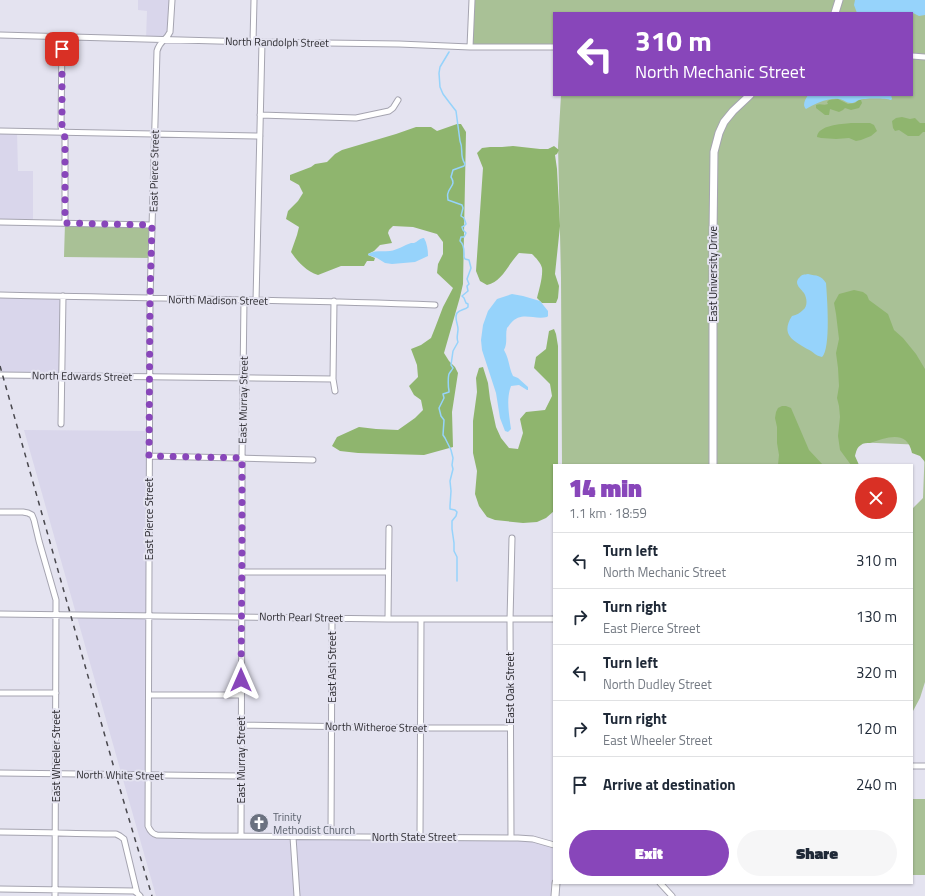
<!DOCTYPE html>
<html lang="en">
<head>
<meta charset="utf-8">
<style>
	:root { --surface:#fff; --page:#f6f6f7; --text:#1f2937; --muted:#747a83; --line:#e0e1e3; --accent:#8846ba }
	body { margin:0; font-family:"Titillium Web",sans-serif; background:var(--page); color:var(--text); height:100vh; display:flex; flex-direction:column; font-size:15px; white-space:nowrap }
	* { box-sizing:border-box; margin:0 }
	p { font-size:13px; color:var(--muted) }
	.icon { flex:none; width:22px; height:22px; fill:none; stroke:currentColor; stroke-width:2; stroke-linecap:round; stroke-linejoin:round }
	.map { position:relative; flex:1; overflow:hidden }
	.side { position:absolute; left:553px; top:464px; width:360px; height:420px; display:flex; flex-direction:column; background:var(--surface); border-radius:0px; box-shadow:0 1px 3px #0004 }
	.side>* { flex:none }
	.top-card { position:absolute; left:553px; top:12px; width:360px; height:84px; border-radius:0px; box-shadow:0 1px 3px #0004; background:#8846ba; color:#fff; overflow:hidden }
	.pin { position:absolute; display:grid; place-items:center; width:34px; height:34px; color:#fff; margin:-17px; border-radius:8px; box-shadow:0 2px 6px #0006 }
	.me { position:absolute; width:44px; margin:-22px; rotate:0deg; stroke-linejoin:round; filter:drop-shadow(0 0 3px #0008) }
	.turn { display:flex; align-items:center; gap:14px; height:84px; padding:0 16px; font-size:18px }
	.turn .icon { width:52px; height:52px; stroke-width:2.5 }
	.turn b { display:block; font-size:28px; line-height:34px }
	.round { display:grid; place-items:center; flex:none; width:42px; height:42px; border-radius:21px; background:var(--page) }
	.summary { display:flex; align-items:center; justify-content:space-between; height:68px; padding:0 16px }
	h1 { font-size:24px; font-weight:800; line-height:30px; color:var(--accent) }
	.action { display:flex; gap:8px; margin-top:auto; padding:8px 16px }
	.action a { flex:1; height:46px; border-radius:24px; background:var(--accent); color:#fff; font-size:16px; font-weight:800; line-height:46px; text-align:center }
	.action a+a { background:var(--page); color:var(--text) }
	ul { padding:0; list-style:none }
	li { display:flex; align-items:center; gap:12px; height:56px; padding:0 16px; border-top:1px solid var(--line) }
	li div { flex:1 }
	li b { display:block; font-size:15px }
	li em { font-style:normal }
	.map>svg:first-child { display:block }
</style>
</head>
<body>
<div class="map">
<svg width="925" height="896" viewBox="0 0 925 896">
	<rect width="100%" height="100%" fill="#e4e3f0"/>
	<!-- built -->
	<path fill="#d9d6eb" d="M138,0H172L168,37L146,39L147,11L138,10Z
		M0,131L17,132L18,171H33V222H0Z
		M0,295L63,296L62,376L3,375L0,366Z
		M24,430L149,431L148,826L153,834L518,838L554,845V873L551,896H156Z"/>
	<!-- green -->
	<path fill="#a9c196" d="M472,0H925V682L920,698L913,711L912,712V509L923,498L925,445L852,442L853,465H562L561,278L558,146L561,95H912V13H554V47H470Z
		M65,223L152,225L151,258L64,257Z
		M912,799H925V875H912Z"/>
	<!-- forest -->
	<path fill="#8fb56e" d="M838,99L848,104L855,103L858,100H861L862,103L859,108L851,110L845,108L843,110L839,112L830,109L829,115H825L816,108V105C821,103 823,106 828,104L827,102L829,100Z
		M902,117L910,119L915,118L920,123H925V132H923L919,136H908L899,130L895,131L893,128L892,121L896,118Z
		M851,123H870L874,125L877,131L871,136L861,140L856,141L849,138L836,139L821,138L817,137C818,125 841,124 851,123Z
		M457,124H461L466,132L463,284L460,297L444,353L449,361L455,367L458,373L452,412L453,447L424,455L358,453L340,451L332,446L337,437L359,427L376,429L398,430L415,418L423,410L421,400L414,395L409,386L418,377L417,365L411,349L421,345L431,338L435,328L443,307L453,288L437,273L438,264L443,254V242L437,234L413,227L393,226L389,230L388,233L392,243L380,245L374,251L368,254V255L375,258L374,261H367L364,266H341L318,275C306,271 298,262 291,252L297,235L299,227L286,219L288,211L298,201L303,193L299,185L290,180V175L311,167L315,164L327,162L335,154L342,150L396,134L416,127H431L437,131Z
		M513,146L540,149H548L554,146L559,150L557,154L555,155L557,169L560,226L555,274L559,286L558,298L556,303H542L537,298C539,290 543,277 542,268C541,263 536,258 532,254L519,253C508,264 503,281 487,285L480,281L476,271L483,168L477,153L482,148L490,147H502Z
		M854,290L863,292L867,295L869,300L888,314L894,330L903,338L916,354L925,369V462L920,456L912,453C907,429 886,438 870,443C867,443 863,443 861,445C857,447 856,452 855,456L859,465H851L840,450L838,436L840,417L839,406L837,398L839,386L838,368L836,353L839,339L836,314L834,303L839,294Z
		M554,329L556,334L558,346V465H554V511L546,518L537,522L523,523L495,520L487,517L479,506L475,494L477,471L473,453V421L477,392L476,378L479,368L483,367L488,383L490,399L496,427L501,438L509,448L518,449L523,433L520,419L526,412L545,410L552,396L550,384L534,368L536,357L546,349L549,331Z
		M782,406H786L791,408L809,450L823,465H778L779,455L777,443V427L775,418L776,412L778,408Z"/>
	<!-- water -->
	<path fill="#96d3fb" d="M855,0H925V15L919,16L911,12L857,13L854,5Z
		M808,95H891L892,99L891,100C886,98 864,98 859,100C856,101 855,103 851,103C846,103 843,99 839,99C830,97 813,104 806,109C802,105 805,100 808,95Z
		M423,238H424C427,243 428,250 428,256L415,262L392,264L385,263L377,258L368,255V254C375,250 382,252 390,251C398,250 404,245 411,243C412,243 413,243 414,243C417,242 419,239 423,238Z
		M808,274C817,276 821,275 826,283C827,297 831,348 822,357C817,356 815,354 811,351C796,342 779,336 792,316C797,315 800,313 803,310C808,306 807,298 804,293C800,288 793,283 800,277C802,274 804,275 808,274Z
		M512,294L523,296L540,301L548,311V316L547,317C534,320 521,311 511,323C510,324 508,327 507,328C505,335 508,343 504,350C509,358 509,368 513,376L518,378L528,387V390H527L519,385L511,386C506,399 509,414 511,429L508,432L505,431L500,418L496,393L482,350L481,340L483,325L488,311L497,299Z"/>
	<g fill="none" stroke-linecap="round" stroke-linejoin="round">
		<!-- stream -->
		<path stroke="#96d3fb" stroke-width="1.5" d="M449,52L440,67L439,73L440,87L443,94L449,102L456,111L460,141C464,150 459,155 465,164L464,166L453,170L451,177C456,185 450,186 448,193C447,195 448,198 448,200L462,205L463,208L461,216L464,218L466,224L464,226L462,227L463,230L466,233L464,237H461L460,241C465,245 464,252 464,257L465,259L469,260L471,268L467,279L469,284L467,286L468,291L462,296L464,298L466,303L468,304V307C465,310 460,309 457,313C454,318 458,324 458,329C458,334 456,338 458,342L453,351L451,365L453,368C452,370 450,372 449,374C448,377 448,387 449,391V392L443,394L444,398L439,408L441,416L444,420L443,435L445,438L451,450L453,458L452,465L453,469L450,481L451,491L450,506V509L455,510L457,512L456,516L452,521V529L454,543V551L457,557V581"/>
		<!-- minor casing -->
		<g stroke="#a5a4b0" stroke-width="7">
			<path id="minor" d="M172,0L170,32C166,41 160,40 157,51L150,298L148,826C150,831 152,834 157,835L203,836L518,838L533,839L554,845
				M0,35L253,42L399,44L470,47H554
				M62,37L61,127L65,138V223
				M253,42L254,0
				M470,47L472,0
				M912,56L925,57
				M260,115L356,118L389,111L393,108L398,100
				M0,131L260,136
				M0,222L152,225
				M0,295C145,298 290,300 435,305
				M256,301L262,42
				M334,301L333,379L335,391
				M0,375L333,379
				M61,424L63,296
				M149,456L313,460
				M0,512H23L28,513L32,515L34,520L39,541L56,600L55,896
				M242,572H388
				M0,614L388,619H554
				M388,619L389,528
				M0,693H56
				M149,695H241
				M241,725L420,728H510
				M912,766H925
				M0,773L241,776
				M0,832C39,832 77,834 116,834L120,836L124,839L137,893L140,896
				M241,836L242,547V458L244,300
				M331,836L332,618
				M293,837L297,896
				M420,837L421,619
				M511,838L510,620L512,538
				M660,883L672,896
				M0,889L134,891L137,893"/>
		</g>
		<!-- secondary casing -->
		<g stroke="#a5a4b0" stroke-width="9">
			<path id="secondary" d="M835,13L839,0
				M713,465V235L714,152L719,133L724,122L733,111L750,95
				M555,896L556,883"/>
		</g>
		<!-- minor -->
		<use href="#minor" stroke="#fff" stroke-width="5"/>
		<!-- secondary -->
		<use href="#secondary" stroke="#fff" stroke-width="7"/>
		<!-- rail -->
		<path stroke="#49484e" stroke-width="1.5" stroke-dasharray="5 5" stroke-linecap="butt" d="M0,366L120,789L152,896"/>
	</g>
	<g fill="none" stroke-linecap="round" stroke-linejoin="round">
		<!-- route -->
		<path stroke="#8846ba" stroke-width="7" stroke-dasharray="0 12.6" d="M62,49V127L65,138V223L152,225L150,298L149,456L242,458V547L241,680"/>
	</g>
	<!-- icons -->
	<defs>
		<g id="church-disc" transform="scale(1)"><circle r="9.5" fill="#6b7280" stroke="#e4e3f0"/><path d="M-1.2-6h2.4v3.5h3.3v2.4h-3.3V6h-2.4V-.1h-3.3v-2.4h3.3Z" fill="#fff"/></g>
	</defs>
	<g fill-rule="evenodd">
		<use href="#church-disc" x="259" y="823"/>
	</g>
	<g text-anchor="middle" stroke-width="4" stroke-linejoin="round" paint-order="stroke">
		<!-- street labels -->
		<g font-size="11" fill="#2b2a2f" stroke="#e4e3f0">
			<text transform="translate(277 42) rotate(1)" y="4">North Randolph Street</text>
			<text transform="translate(154 171) rotate(-89)" y="4">East Pierce Street</text>
			<text transform="translate(713 274) rotate(-90)" y="4">East University Drive</text>
			<text transform="translate(218 300) rotate(1)" y="4">North Madison Street</text>
			<text transform="translate(82 376) rotate(1)" y="4">North Edwards Street</text>
			<text transform="translate(243 400) rotate(-89)" y="4">East Murray Street</text>
			<text transform="translate(149 519) rotate(-90)" y="4">East Pierce Street</text>
			<text transform="translate(301 617) rotate(1)" y="4">North Pearl Street</text>
			<text transform="translate(332 667) rotate(-90)" y="4">East Ash Street</text>
			<text transform="translate(510 688) rotate(-90)" y="4">East Oak Street</text>
			<text transform="translate(376 727) rotate(1)" y="4">North Witheroe Street</text>
			<text transform="translate(56 756) rotate(-90)" y="4">East Wheeler Street</text>
			<text transform="translate(241 760) rotate(-90)" y="4">East Murray Street</text>
			<text transform="translate(120 775) rotate(1)" y="4">North White Street</text>
			<text x="414" y="841">North State Street</text>
		</g>
		<!-- worship labels -->
		<g font-size="11" fill="#5b616d" stroke="#e4e3f0" text-anchor="start">
			<text x="273" y="821">Trinity<tspan x="273" dy="13">Methodist Church</tspan></text>
		</g>
	</g>
</svg>
<div class="pin" style="left:62px;top:49px;background:#d93025"><svg class="icon" aria-label="arrive" viewBox="0 0 24 24"><path d="M6 21V4h12l-3 4 3 4H6"/></svg></div>
<svg class="me" style="left:241px;top:680px" viewBox="-20 -20 40 40"><path d="M0-17L14 15 0 8-14 15z" fill="#8846ba" stroke="#fff" stroke-width="4"/></svg>
<div class="top-card">
<div class="turn"><svg class="icon" aria-label="left" viewBox="0 0 24 24"><path d="M17 20v-9H6M10 6l-5 5 5 5"/></svg><div><b>310 m</b>North Mechanic Street</div></div>
</div>
<section class="side">
<div class="summary"><div><h1>14 min</h1><p>1.1 km · 18:59</p></div><a class="round" style="background:#d93025;color:#fff"><svg class="icon" aria-label="close" viewBox="0 0 24 24"><path d="M6 6l12 12M18 6L6 18"/></svg></a></div>
<ul>
<li><svg class="icon" aria-label="left" viewBox="0 0 24 24"><path d="M17 20v-9H6M10 6l-5 5 5 5"/></svg><div><b>Turn left</b><p>North Mechanic Street</p></div><em>310 m</em></li>
<li><svg class="icon" aria-label="right" viewBox="0 0 24 24"><path d="M7 20v-9h11M14 6l5 5-5 5"/></svg><div><b>Turn right</b><p>East Pierce Street</p></div><em>130 m</em></li>
<li><svg class="icon" aria-label="left" viewBox="0 0 24 24"><path d="M17 20v-9H6M10 6l-5 5 5 5"/></svg><div><b>Turn left</b><p>North Dudley Street</p></div><em>320 m</em></li>
<li><svg class="icon" aria-label="right" viewBox="0 0 24 24"><path d="M7 20v-9h11M14 6l5 5-5 5"/></svg><div><b>Turn right</b><p>East Wheeler Street</p></div><em>120 m</em></li>
<li><svg class="icon" aria-label="arrive" viewBox="0 0 24 24"><path d="M6 21V4h12l-3 4 3 4H6"/></svg><div><b>Arrive at destination</b></div><em>240 m</em></li>
</ul>
<div class="action"><a>Exit</a><a>Share</a></div>
</section>
</div>
</body>
</html>
